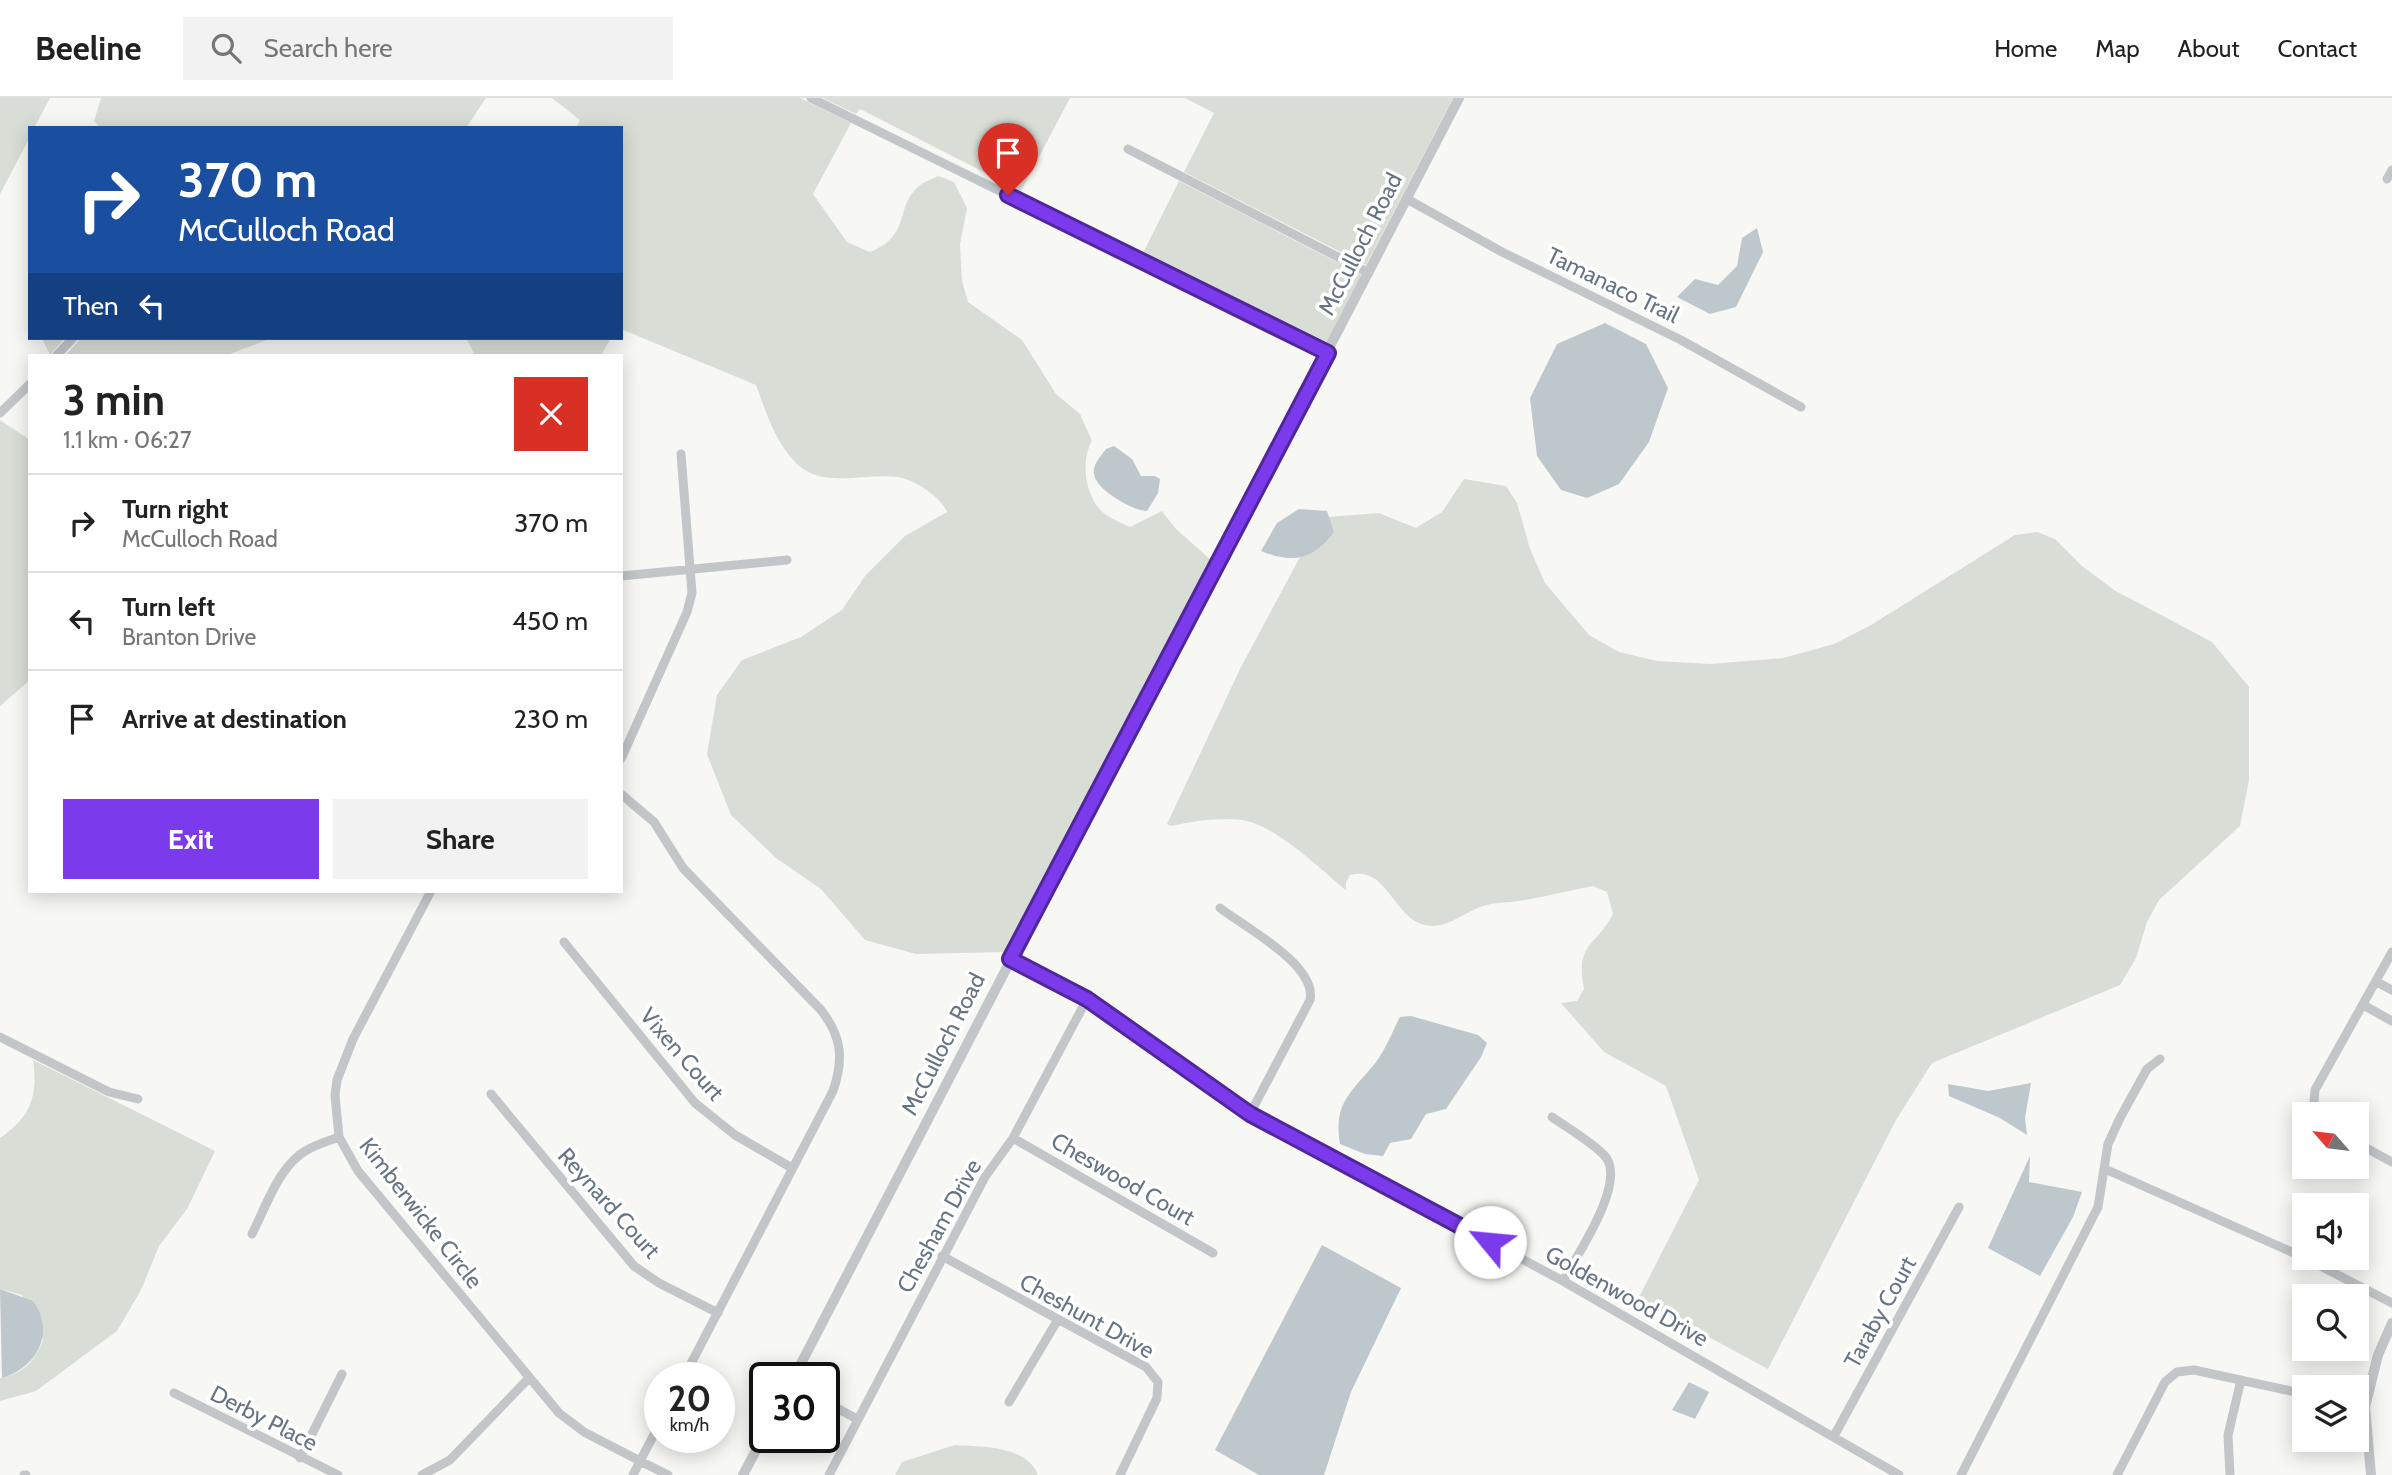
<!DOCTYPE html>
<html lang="en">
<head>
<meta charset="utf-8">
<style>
	:root { --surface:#fff; --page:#f2f2f2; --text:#222; --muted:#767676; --line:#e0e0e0; --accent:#7c3aed }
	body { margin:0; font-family:Cabin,sans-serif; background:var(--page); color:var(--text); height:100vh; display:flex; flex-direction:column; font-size:26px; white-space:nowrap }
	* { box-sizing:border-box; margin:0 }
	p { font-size:23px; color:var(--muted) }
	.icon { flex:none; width:38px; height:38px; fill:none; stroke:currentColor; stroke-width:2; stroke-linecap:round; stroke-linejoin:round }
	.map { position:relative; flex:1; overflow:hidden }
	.drawer { position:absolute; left:28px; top:256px; width:595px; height:539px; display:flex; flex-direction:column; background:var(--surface); border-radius:0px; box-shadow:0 4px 18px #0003 }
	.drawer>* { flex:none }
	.guide { position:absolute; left:28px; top:28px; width:595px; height:214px; border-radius:0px; box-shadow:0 4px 18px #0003; background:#1a4fa0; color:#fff; overflow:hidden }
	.needle { width:46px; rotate:298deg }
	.buttons { position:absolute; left:2292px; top:1004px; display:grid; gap:14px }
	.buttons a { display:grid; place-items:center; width:77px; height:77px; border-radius:0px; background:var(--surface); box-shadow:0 4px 18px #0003; font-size:35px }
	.speed { position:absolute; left:644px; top:1264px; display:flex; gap:14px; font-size:35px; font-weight:700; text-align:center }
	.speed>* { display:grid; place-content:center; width:91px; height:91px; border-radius:50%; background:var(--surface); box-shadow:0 4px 18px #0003; line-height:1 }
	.speed small { font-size:18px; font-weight:400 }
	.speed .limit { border:4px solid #111; border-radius:10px; background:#fff; color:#111 }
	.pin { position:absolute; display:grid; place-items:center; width:60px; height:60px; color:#fff; margin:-72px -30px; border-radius:50% 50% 50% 0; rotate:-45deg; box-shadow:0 0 7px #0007 }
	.pin .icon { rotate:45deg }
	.me { position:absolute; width:77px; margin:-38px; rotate:298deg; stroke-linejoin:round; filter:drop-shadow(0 0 5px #0008) }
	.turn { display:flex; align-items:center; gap:24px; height:147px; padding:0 35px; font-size:32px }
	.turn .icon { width:91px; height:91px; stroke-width:2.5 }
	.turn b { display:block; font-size:49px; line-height:60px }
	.then { display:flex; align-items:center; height:66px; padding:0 35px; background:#0003; gap:14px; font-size:26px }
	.round { display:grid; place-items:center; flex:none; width:74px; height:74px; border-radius:0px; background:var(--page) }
	.headline { display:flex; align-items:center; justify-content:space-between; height:119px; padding:0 35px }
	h1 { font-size:42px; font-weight:700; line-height:52px }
	.cta { display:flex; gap:14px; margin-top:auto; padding:14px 35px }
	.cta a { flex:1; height:80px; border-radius:0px; background:var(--accent); color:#fff; font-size:28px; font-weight:700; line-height:80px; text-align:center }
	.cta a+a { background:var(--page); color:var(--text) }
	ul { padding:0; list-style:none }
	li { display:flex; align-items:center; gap:21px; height:98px; padding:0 35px; border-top:2px solid var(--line) }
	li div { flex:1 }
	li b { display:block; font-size:26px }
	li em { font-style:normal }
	header { display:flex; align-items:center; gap:42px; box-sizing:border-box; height:98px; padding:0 35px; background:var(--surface); border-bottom:2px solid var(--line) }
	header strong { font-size:33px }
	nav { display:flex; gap:38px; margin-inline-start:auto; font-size:24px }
	.search { width:490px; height:63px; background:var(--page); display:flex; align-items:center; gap:18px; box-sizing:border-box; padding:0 24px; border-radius:0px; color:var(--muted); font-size:26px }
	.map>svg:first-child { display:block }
</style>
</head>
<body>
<header>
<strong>Beeline</strong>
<div class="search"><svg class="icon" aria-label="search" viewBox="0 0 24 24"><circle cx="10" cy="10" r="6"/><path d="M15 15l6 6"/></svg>Search here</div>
<nav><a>Home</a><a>Map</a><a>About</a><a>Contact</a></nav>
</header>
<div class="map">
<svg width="2392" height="1377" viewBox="0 0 2392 1377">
	<rect width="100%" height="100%" fill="#f7f7f4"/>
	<!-- green -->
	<path fill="#d8ded5" d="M0,0H50L34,30H30V39L0,96Z
		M101,0H486L466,30H100L94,23Z
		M552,0H800L851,25L813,96L847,144L870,154C912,137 894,111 918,89C923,84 932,81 938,78L954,84L967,110L960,146L962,183L968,204L1022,242L1056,296L1080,316L1092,343C1080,363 1085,401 1105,416C1111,421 1122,425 1130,429L1162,413L1175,430L1213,464L1007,854L916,856L865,842L821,791L776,760L731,717L707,656L717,597L742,562L801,539L842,512L865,478L905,438L947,414C941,399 914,381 897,379C864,375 820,392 794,363C774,341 766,314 756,287L621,231V30H576L580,22Z
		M823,0H1070L1021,93L860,11L856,16Z
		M1185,0H1453L1366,167L1184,74L1214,15Z
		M1179,83L1362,177L1325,248L1143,155Z
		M42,240H65L50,257Z
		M81,240H272L227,257H66Z
		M466,240H611L601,257H475Z
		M0,322L30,342V582L0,608Z
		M1464,381L1506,388L1517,405L1530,451L1545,485L1589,537L1619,554L1657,563L1710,566L1783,560L1834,546L1871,527L2015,437L2037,434L2055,441L2082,468L2114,492L2212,544L2249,589V682L2240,728L2159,802L2147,824L2136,860L2120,887L1932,965L1896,1022L1768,1271L1638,1201L1699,1082L1666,988L1604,954L1561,905L1577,903L1584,891C1575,845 1595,850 1613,816L1607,794L1593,788C1568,793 1544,799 1519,803C1508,805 1497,804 1487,807C1468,811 1452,828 1432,828C1394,827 1389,766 1350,777L1346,784V792C1320,771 1276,727 1242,722C1218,719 1195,723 1171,728L1167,726L1241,569L1307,446L1328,419L1379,415L1416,430L1442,414Z
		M33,962L215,1053L187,1111L159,1148L141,1192L117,1233L36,1293L0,1303V1280C23,1276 35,1263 43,1242L22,1197L0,1191V1040C31,1019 38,998 33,962Z
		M955,1347C982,1349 1026,1347 1038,1377H895L902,1364Z"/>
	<!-- water -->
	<path fill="#bdc7cc" d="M1757,130L1763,154L1736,209L1710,216L1677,199L1695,181L1718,187L1737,168L1742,140Z
		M1605,225L1646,246L1668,290L1649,344L1619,386L1587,400L1561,392L1537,358L1530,300L1557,246Z
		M1114,348L1132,361L1141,378H1155L1160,381L1158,395L1147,413C1133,413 1096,392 1094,376C1092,367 1101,358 1106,351Z
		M1299,411L1327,413L1334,434C1313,462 1293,466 1261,453L1277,425Z
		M1411,918L1478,937L1487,945L1481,959L1446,1011L1426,1016L1411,1041L1390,1045L1383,1058L1365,1056L1340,1046C1333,1004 1352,994 1376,964C1386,951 1392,934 1400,919Z
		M2031,985L2025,1020L2027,1037L2000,1020L1949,998L1948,986L1988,993Z
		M2030,1058L2029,1084L2082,1094L2073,1119L2040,1178L1988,1150Z
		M1322,1147L1401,1190L1351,1294L1324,1377H1259L1215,1352Z
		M0,1191L33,1203C56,1234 37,1270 2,1280Z
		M1689,1284L1709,1294L1695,1321L1672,1312Z"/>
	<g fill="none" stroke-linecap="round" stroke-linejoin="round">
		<!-- minor -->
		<path stroke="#c2c6c9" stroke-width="9" d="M811,0L1328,255
			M1128,51L1369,175
			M2387,81L2392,72
			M1407,101L1502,154L1681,242L1801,309
			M57,257L73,240
			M0,315L30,286
			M621,478L787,462
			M621,661L687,514L692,495L681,356
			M621,696L654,724L683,770L821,912C842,939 844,961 833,993L684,1279
			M431,793L353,941L337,982L335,997L339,1039L358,1073L559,1315L584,1334L640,1363L660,1325
			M1220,810C1246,830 1317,867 1310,902L1250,1016
			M564,844L695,1005L735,1037L792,1070
			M1010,861L1087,901L1250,1016L1563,1183L1899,1377
			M2377,884L2392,892
			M2365,908L2392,923
			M0,939L109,994L138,1001
			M491,996L634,1168L659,1185L718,1215
			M2313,1017L2315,992L2392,854
			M1552,1019C1569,1031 1590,1043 1604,1057C1629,1082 1577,1157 1563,1183
			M1013,1040L1213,1155
			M2357,1045L2392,1064
			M2105,1071L2305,1160
			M252,1136C266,1109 279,1067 307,1052C317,1046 328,1043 339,1039
			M942,1158L1146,1269L1158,1284L1157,1300L1120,1377
			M2305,1160L2392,1205
			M174,1295L338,1377
			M824,1303L857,1321
			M1009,1304L1057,1223
			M1834,1338L1959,1109
			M300,1360L342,1276
			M24,1377H26
			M422,1377L450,1362L528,1281
			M633,1377L640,1363L668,1377
			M829,1377L985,1079L1013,1040L1087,901
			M1961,1377L2098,1109L2108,1046L2120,1020L2147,971L2160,961
			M2117,1377L2165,1284L2177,1274L2194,1272L2305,1296
			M2230,1377L2228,1337L2241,1282"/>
		<!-- tertiary -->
		<path stroke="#c2c6c9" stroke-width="10" d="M794,1279L1459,0
			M743,1377L765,1335
			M2371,1377L2365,1309L2378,1257L2392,1225"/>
	</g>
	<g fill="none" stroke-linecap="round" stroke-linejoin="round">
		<!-- route casing -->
		<g stroke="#51269a" stroke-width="18">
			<path id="route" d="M1008,97L1328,255L1010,861L1087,901L1250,1016L1490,1144"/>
		</g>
		<!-- route -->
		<use href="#route" stroke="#7c3aed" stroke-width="12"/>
	</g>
	<g text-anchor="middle" stroke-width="7" stroke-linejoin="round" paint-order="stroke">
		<!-- street labels -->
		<g font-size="23" fill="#667584" stroke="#fff">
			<text transform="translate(1360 146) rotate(-63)" y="8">McCulloch Road</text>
			<text transform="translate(1613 187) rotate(26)" y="8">Tamanaco Trail</text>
			<text transform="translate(943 946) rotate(-63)" y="8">McCulloch Road</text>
			<text transform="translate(682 956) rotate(49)" y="8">Vixen Court</text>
			<text transform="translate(1123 1081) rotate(30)" y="8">Cheswood Court</text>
			<text transform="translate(609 1105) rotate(48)" y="8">Reynard Court</text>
			<text transform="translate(421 1115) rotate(52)" y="8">Kimberwicke Circle</text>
			<text transform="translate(939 1128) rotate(-61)" y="8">Chesham Drive</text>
			<text transform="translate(1627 1198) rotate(29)" y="8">Goldenwood Drive</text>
			<text transform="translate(1880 1214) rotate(-61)" y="8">Taraby Court</text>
			<text transform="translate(1087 1218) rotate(29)" y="8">Cheshunt Drive</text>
			<text transform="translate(264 1320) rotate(27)" y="8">Derby Place</text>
		</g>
	</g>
</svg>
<div class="buttons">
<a><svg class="needle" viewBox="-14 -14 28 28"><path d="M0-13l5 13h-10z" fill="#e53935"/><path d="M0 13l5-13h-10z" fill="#767676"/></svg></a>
<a><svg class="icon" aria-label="sound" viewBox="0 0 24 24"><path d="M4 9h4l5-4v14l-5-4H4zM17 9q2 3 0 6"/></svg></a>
<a><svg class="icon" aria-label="search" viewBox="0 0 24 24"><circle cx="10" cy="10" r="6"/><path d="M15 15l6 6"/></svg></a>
<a><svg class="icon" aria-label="layers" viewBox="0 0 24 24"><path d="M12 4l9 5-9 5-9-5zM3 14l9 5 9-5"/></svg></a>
</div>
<div class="speed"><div>20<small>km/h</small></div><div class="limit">30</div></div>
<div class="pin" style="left:1008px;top:97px;background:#d93025"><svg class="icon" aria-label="arrive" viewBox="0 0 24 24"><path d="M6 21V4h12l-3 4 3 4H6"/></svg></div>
<svg class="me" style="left:1490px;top:1144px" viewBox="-20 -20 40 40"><circle r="19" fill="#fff"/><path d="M0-13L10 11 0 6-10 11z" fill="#7c3aed"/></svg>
<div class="guide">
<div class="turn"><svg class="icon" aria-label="right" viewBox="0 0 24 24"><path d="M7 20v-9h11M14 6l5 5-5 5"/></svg><div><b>370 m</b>McCulloch Road</div></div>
<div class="then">Then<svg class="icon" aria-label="left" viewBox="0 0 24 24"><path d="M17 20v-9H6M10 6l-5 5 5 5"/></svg></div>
</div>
<section class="drawer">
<div class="headline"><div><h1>3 min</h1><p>1.1 km · 06:27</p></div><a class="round" style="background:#d93025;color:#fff"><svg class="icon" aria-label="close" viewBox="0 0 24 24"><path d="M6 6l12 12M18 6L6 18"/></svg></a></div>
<ul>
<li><svg class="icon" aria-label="right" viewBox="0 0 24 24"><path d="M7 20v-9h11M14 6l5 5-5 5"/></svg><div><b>Turn right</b><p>McCulloch Road</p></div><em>370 m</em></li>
<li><svg class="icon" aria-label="left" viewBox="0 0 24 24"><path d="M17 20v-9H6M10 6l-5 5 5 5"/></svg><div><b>Turn left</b><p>Branton Drive</p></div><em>450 m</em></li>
<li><svg class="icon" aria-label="arrive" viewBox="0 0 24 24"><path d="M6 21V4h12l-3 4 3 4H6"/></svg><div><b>Arrive at destination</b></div><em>230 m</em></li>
</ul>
<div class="cta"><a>Exit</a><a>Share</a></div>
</section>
</div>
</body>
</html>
